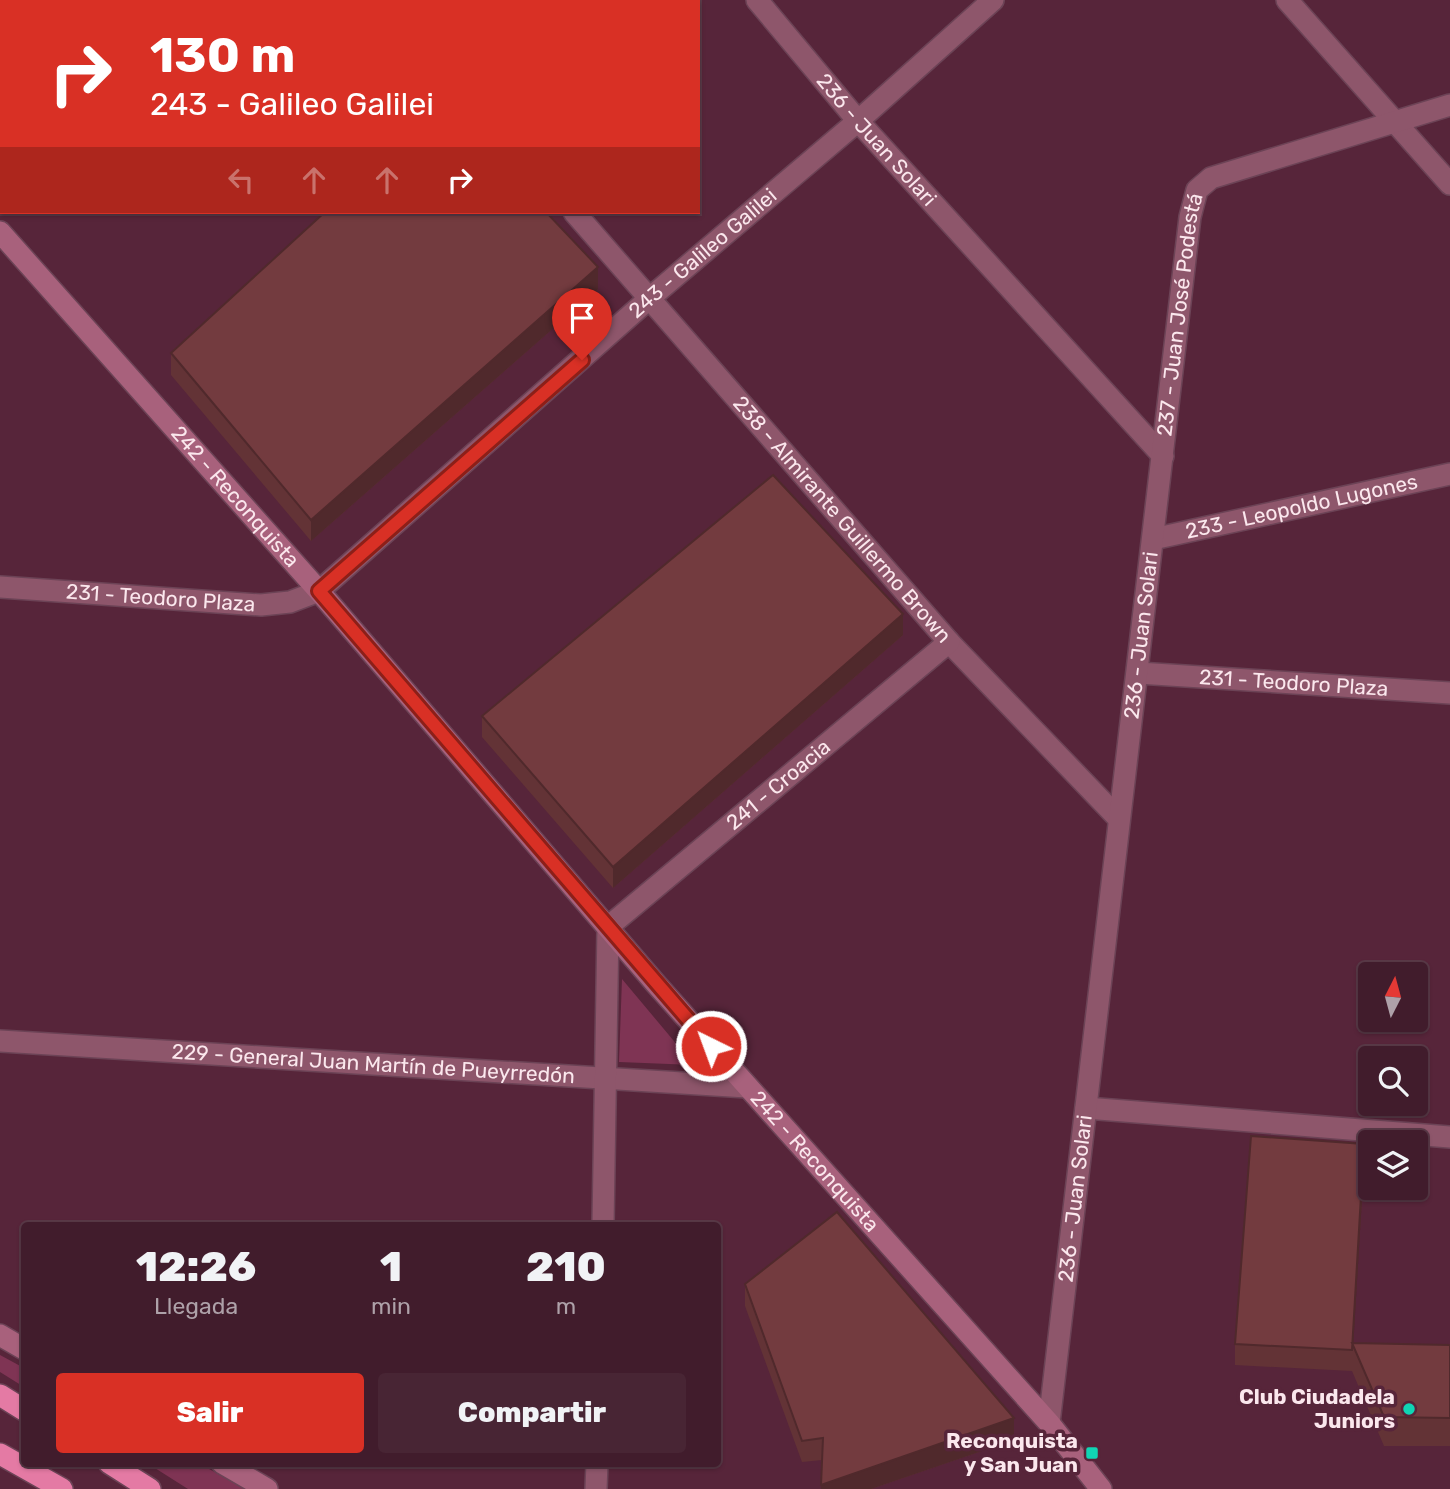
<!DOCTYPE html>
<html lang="es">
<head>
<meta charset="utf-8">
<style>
	:root { --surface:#411c2c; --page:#482534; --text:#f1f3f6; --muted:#aea1a9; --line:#5a3a48; --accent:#d93025 }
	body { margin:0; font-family:Rubik,sans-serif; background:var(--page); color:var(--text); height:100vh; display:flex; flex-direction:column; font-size:26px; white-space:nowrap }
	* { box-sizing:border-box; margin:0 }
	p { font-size:23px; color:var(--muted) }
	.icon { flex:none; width:38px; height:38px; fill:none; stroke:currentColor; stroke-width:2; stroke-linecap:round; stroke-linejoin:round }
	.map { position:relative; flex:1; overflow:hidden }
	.side { position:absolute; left:21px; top:1222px; width:700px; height:245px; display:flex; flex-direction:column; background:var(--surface); border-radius:7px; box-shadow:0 2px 5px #0004,0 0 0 2px var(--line) }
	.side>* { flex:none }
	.banner { position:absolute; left:0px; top:0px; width:700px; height:214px; box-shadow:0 2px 5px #0004,0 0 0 2px var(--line); background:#d93025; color:#fff; overflow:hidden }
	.needle { width:46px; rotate:6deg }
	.controls { position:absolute; left:1358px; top:962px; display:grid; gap:14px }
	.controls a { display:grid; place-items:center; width:70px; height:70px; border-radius:7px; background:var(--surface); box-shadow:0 2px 5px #0004,0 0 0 2px var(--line); font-size:35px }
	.pin { position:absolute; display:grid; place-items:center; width:60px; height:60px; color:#fff; margin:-72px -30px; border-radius:50% 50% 50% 0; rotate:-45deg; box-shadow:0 0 7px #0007 }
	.pin .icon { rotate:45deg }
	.me { position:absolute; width:77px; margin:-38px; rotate:318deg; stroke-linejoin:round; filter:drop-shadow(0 0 5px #0008) }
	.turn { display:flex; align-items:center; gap:24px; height:147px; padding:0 35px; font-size:32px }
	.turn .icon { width:91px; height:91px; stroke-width:2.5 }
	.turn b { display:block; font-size:49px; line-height:60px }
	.lanes { display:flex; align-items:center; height:66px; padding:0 35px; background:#0003; justify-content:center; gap:35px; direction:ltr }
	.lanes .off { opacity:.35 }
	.eta { display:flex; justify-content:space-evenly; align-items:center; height:119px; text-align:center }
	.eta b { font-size:42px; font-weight:800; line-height:49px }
	.primary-button { display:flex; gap:14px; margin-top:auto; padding:14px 35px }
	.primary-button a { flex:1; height:80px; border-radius:7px; background:var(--accent); color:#fff; font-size:28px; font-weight:800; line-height:80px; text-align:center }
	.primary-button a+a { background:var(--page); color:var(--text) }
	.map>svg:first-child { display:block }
</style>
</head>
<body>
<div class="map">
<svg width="1450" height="1489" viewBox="0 0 1450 1489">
	<rect width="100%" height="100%" fill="#57253a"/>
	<!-- green -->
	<path fill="#7f3454" d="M622,979L694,1065L619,1062Z
		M0,1355L24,1368V1387L0,1372Z
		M147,1463H198L246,1489H188Z"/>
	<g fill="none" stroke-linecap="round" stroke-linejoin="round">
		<!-- street casing -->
		<g stroke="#6c4356" stroke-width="24">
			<g id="street">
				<path d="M383,0L385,2"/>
				<path id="s1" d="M757,0L858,121L1163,456"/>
				<path d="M1287,0L1450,184"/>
				<path id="s2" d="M574,212L949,642L1119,819"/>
				<path id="s3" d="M1153,539L1450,474"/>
				<path id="s4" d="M0,587L261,605L290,602L319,591L651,297L858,121L993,0"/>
				<path id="s5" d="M1138,673L1450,693"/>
				<path id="s6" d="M0,1041L747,1087"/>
				<path d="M1086,1108L1450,1137"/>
				<path id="s7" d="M603,1225L608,927L949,642"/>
				<path id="s8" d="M1049,1423L1190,217L1197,190L1211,178L1450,105"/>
				<path d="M596,1489L597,1463"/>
			</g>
		</g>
		<!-- secondary casing -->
		<g stroke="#6c4356" stroke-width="24">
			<g id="secondary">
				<path id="s9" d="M0,232L319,591L656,984L1049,1423L1101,1489"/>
				<path d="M0,1335L24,1349"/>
				<path d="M222,1463L267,1489"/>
			</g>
		</g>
		<!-- highway casing -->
		<g stroke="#6c4356" stroke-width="24">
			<path id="highway" d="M0,1395L24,1410
				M0,1454L62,1489
				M109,1463L150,1489"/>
		</g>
		<!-- street -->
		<use href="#street" stroke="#8e566b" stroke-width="21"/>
		<!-- secondary -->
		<use href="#secondary" stroke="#a8617c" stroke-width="21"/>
		<!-- highway -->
		<use href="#highway" stroke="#e47aa4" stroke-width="21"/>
	</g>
	<!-- wall -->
	<path fill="#633336" d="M598,289L311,541L171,375V353Z
		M903,635L613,888L482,737V716Z
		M1364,1166L1353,1343L1450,1345V1446H1384L1352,1371L1235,1365V1344Z
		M745,1284L1014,1440L871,1489H821L822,1460L802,1462L745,1306Z"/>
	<!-- shaded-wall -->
	<path fill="#50292c" d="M598,267V289L311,541V520Z
		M903,614V635L613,888V867Z
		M1364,1144V1166L1353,1346L1352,1344Z
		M1014,1418V1440L871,1489H821V1485Z"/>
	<!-- building -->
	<path fill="#733b3f" stroke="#50292c" stroke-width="2" d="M325,212H546L598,267L311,520L171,353Z
		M773,475L903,614L613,867L482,716Z
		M1251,1136L1364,1144L1352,1350L1235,1344Z
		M837,1212L1014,1418L821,1485L823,1438L802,1441L745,1284Z
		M1352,1343L1450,1345V1418L1384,1417Z"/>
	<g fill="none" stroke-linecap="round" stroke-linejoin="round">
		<!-- route casing -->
		<g stroke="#8d1f18" stroke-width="18">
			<path id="route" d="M582,360L319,591L711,1046"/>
		</g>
		<!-- route -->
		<use href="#route" stroke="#d93025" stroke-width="12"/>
	</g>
	<!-- markers -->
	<g fill="#10d5b4" stroke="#57253a" stroke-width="2.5">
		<circle cx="1409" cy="1409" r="7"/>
		<rect x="1085" y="1446" width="14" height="14" rx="3.5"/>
	</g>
	<g text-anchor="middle" stroke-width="7" stroke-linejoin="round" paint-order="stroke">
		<!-- street labels -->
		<g font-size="21" fill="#fbe7ed" stroke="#57253a">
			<text dy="7" stroke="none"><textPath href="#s1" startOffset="184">236 - Juan Solari</textPath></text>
			<text dy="7" stroke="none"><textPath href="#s4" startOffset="833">243 - Galileo Galilei</textPath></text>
			<text dy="7" stroke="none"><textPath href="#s8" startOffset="1116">237 - Juan José Podestá</textPath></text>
			<text dy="7" stroke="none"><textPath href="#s9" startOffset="354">242 - Reconquista</textPath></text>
			<text dy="7" stroke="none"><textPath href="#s3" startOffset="152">233 - Leopoldo Lugones</textPath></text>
			<text dy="7" stroke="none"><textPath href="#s2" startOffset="408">238 - Almirante Guillermo Brown</textPath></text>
			<text dy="7" stroke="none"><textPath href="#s4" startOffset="161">231 - Teodoro Plaza</textPath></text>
			<text dy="7" stroke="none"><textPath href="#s8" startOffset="793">236 - Juan Solari</textPath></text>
			<text dy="7" stroke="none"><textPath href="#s5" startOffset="156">231 - Teodoro Plaza</textPath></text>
			<text dy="7" stroke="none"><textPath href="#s7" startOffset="520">241 - Croacia</textPath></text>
			<text dy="7" stroke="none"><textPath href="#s6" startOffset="374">229 - General Juan Martín de Pueyrredón</textPath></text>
			<text dy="7" stroke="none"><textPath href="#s9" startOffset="1236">242 - Reconquista</textPath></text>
			<text dy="7" stroke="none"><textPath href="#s8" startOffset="226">236 - Juan Solari</textPath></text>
		</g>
		<!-- poi labels -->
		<g font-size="21" font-weight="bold" fill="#fbe7ed" stroke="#57253a" text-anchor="end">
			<text x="1395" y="1404">Club Ciudadela<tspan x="1395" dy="24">Juniors</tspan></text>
			<text x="1078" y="1448">Reconquista<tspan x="1078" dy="24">y San Juan</tspan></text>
		</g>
	</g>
</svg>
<div class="controls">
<a><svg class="needle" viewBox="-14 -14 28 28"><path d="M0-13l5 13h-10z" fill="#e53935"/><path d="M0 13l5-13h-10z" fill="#aea1a9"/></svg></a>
<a><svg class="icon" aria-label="search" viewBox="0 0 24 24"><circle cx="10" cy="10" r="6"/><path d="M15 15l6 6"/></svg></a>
<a><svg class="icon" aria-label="layers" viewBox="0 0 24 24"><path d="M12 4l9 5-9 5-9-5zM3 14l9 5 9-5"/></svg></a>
</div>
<div class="pin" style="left:582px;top:360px;background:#d93025"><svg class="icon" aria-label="arrive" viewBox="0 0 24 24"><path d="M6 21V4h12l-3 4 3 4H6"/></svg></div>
<svg class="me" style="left:711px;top:1046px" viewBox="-20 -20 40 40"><circle r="17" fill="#d93025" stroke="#fff" stroke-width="3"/><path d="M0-11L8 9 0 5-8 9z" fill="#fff"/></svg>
<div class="banner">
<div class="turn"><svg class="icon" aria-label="right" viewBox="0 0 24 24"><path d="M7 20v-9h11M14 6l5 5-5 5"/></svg><div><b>130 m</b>243 - Galileo Galilei</div></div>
<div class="lanes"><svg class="icon off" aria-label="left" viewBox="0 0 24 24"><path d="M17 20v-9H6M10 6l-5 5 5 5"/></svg><svg class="icon off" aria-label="ahead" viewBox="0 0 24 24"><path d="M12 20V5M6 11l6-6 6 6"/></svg><svg class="icon off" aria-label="ahead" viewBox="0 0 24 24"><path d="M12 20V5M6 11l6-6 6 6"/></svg><svg class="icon" aria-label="right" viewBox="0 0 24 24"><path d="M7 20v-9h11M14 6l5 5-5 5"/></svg></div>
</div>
<section class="side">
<div class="eta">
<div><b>12:26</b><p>Llegada</p></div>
<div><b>1</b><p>min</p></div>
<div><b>210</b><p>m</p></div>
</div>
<div class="primary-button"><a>Salir</a><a>Compartir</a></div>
</section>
</div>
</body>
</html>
